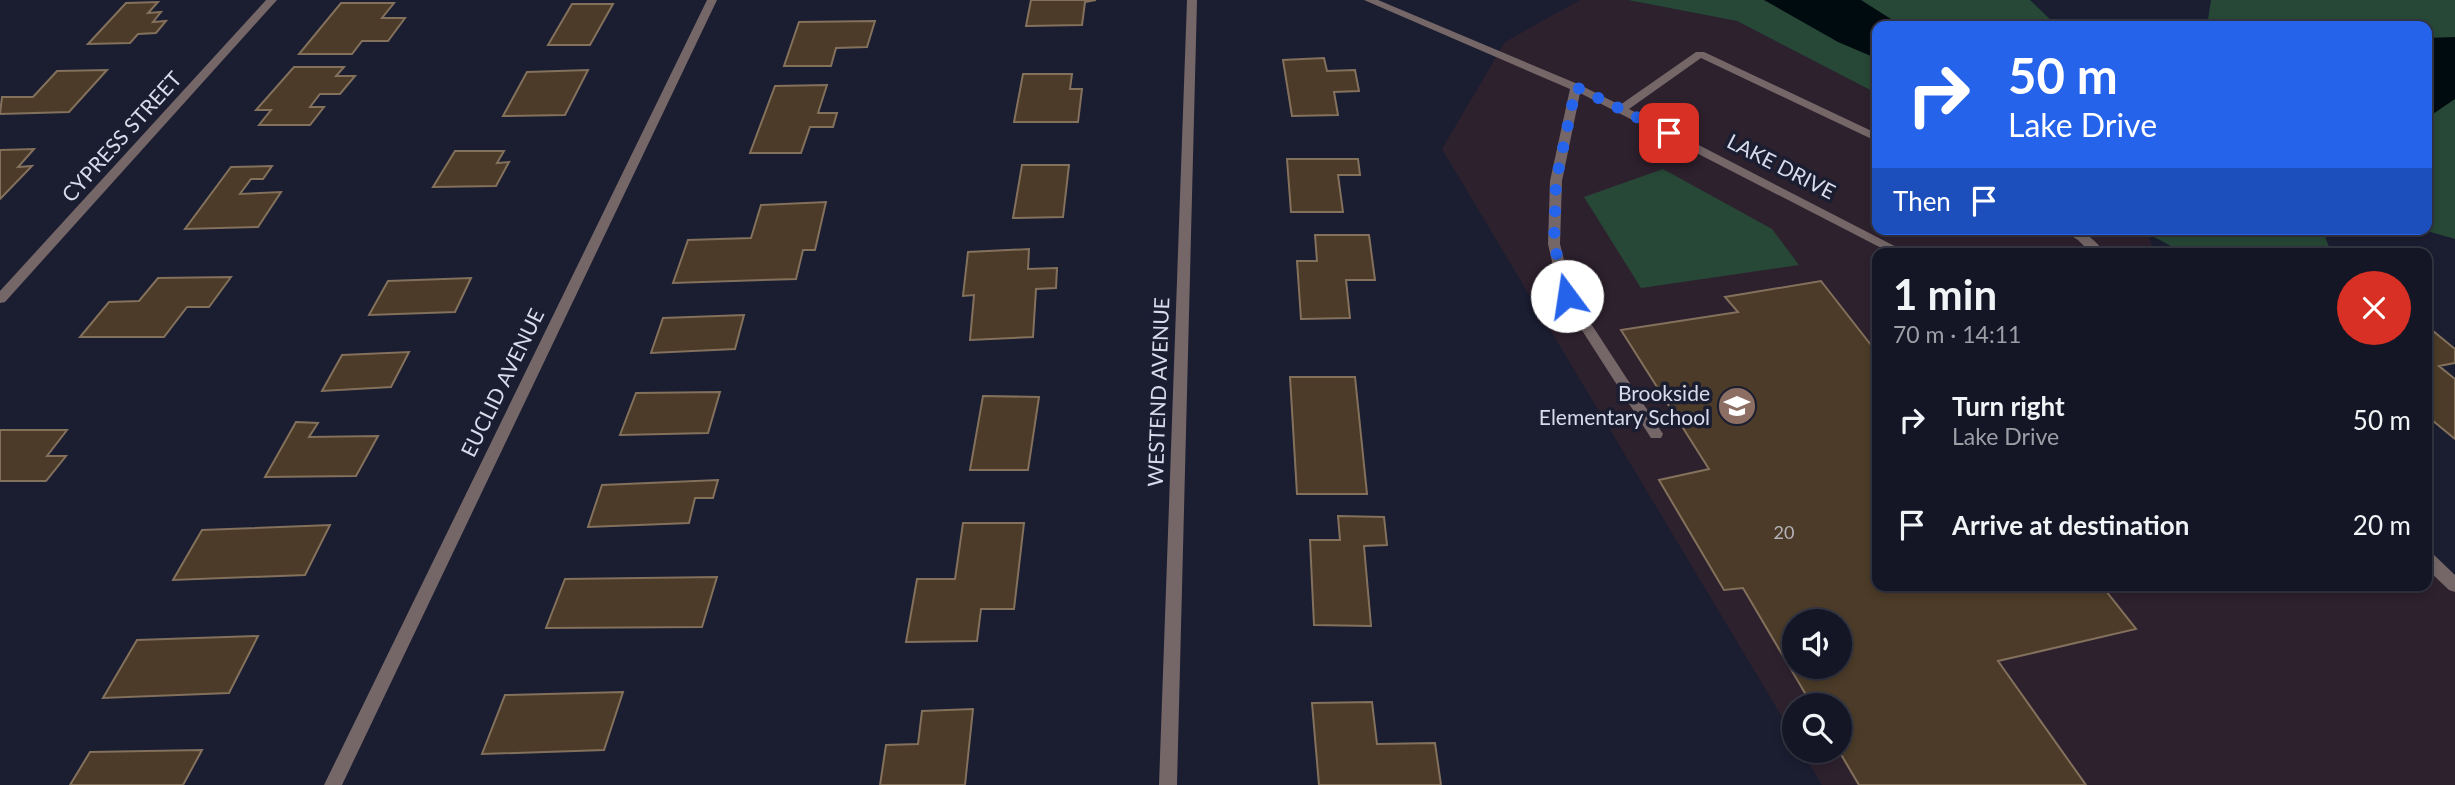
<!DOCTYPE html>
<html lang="en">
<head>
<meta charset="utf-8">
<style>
	:root { --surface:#141625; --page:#212332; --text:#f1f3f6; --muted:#9d9fa7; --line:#333542 }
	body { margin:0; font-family:Lato,sans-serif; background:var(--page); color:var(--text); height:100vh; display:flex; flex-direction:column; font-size:26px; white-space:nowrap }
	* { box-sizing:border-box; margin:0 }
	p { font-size:23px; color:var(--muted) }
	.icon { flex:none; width:38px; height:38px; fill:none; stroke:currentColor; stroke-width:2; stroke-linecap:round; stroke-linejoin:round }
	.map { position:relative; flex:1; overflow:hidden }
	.side { position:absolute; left:1872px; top:248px; width:560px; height:343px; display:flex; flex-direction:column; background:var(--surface); border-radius:14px; box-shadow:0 4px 10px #0003,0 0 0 2px var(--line) }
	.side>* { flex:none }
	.hud { position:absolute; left:1872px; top:21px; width:560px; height:214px; border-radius:14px; box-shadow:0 4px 10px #0003,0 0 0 2px var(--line); background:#2563eb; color:#fff; overflow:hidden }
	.tools { position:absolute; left:1782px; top:609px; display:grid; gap:14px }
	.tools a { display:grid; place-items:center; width:70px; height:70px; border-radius:50%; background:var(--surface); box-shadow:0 4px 10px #0003,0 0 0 2px var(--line); font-size:35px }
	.pin { position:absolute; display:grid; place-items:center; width:60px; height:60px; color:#fff; margin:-30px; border-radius:14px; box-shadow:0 4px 10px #0006 }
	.me { position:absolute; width:77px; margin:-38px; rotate:346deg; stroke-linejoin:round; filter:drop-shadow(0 0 5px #0008) }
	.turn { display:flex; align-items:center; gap:24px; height:147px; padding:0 21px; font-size:32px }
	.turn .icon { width:91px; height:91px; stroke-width:2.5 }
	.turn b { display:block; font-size:49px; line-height:60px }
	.then { display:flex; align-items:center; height:66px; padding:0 21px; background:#0003; gap:14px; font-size:26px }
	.round { display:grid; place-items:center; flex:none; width:74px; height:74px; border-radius:37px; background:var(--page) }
	.summary { display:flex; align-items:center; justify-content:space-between; height:119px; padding:0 21px }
	h1 { font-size:42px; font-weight:700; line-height:52px }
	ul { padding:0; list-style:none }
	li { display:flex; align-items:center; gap:21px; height:105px; padding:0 21px }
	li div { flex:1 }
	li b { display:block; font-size:26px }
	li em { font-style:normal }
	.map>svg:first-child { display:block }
</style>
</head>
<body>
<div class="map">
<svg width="2455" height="785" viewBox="0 0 2455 785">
	<rect width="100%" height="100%" fill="#1b1d31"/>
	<!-- education -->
	<path fill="#2e212e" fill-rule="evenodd" d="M1580,0H1628L1737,21L1878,94V229H2139L2148,234L2155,254H1878V586H2427V559L2455,585V785H1822L1802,751H1839V705H1794V737L1442,149L1505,42ZM1794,621H1839V667H1794Z"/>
	<!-- green -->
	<path fill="#274837" d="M1628,0H2030L2057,26H2074H1878V94L1737,21Z
		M2211,0H2455V239L2420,229H2427V26H2207Z
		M1663,169L1772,229L1799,265L1641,288L1584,197Z
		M2139,229H2322L2332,254H2186Z"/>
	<!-- water -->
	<path fill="#000b10" d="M1764,0H1861L1902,26H1878V59L1838,42Z
		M2455,37V99L2427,118V38Z"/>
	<!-- building -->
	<path fill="#4b3b28" stroke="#83715c" stroke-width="2" fill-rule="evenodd" d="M1031,0H1096L1085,2L1082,25L1026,26Z
		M158,2L148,13L161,12L153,22L166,21L156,33L138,34L130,43L88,44L126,3Z
		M341,3H394L382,18H405L388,41H362L352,54H299Z
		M572,4H613L590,45H548Z
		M875,21L867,47L836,48L831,66H784L799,22Z
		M1324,58L1327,71L1355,70L1359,91L1334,92L1338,115L1292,116L1283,60Z
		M294,67H344L336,76H355L340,94H320L310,107H324L310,125H259L271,110H256Z
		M107,70L69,112L0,114L2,97H33L57,71Z
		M588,70L565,115L503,116L527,72Z
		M1023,74H1072L1070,89H1082L1078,122H1014Z
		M827,85L818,113H837L833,127H810L801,153H750L775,86Z
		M34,149L18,167L32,166L0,199V150Z
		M455,151H504L497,163L509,162L496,186L433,187Z
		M1287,159H1358L1360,175H1338L1343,212H1291Z
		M1022,165H1069L1063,217L1013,218Z
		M272,166L263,179H251L240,194L281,192L258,227L185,229L231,167Z
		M826,202L815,250H803L796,279L673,283L688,240L751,238L761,205Z
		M1315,235H1369L1375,280H1346L1350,318L1301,319L1297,261H1317Z
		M1029,249L1028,269L1057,268L1056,288L1036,289L1033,337L970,340L974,295L963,296L968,252Z
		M231,277L209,307H187L164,337H80L109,302L139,301L158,278Z
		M471,278L455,312L369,315L388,281Z
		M1821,281L1878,354V586H2102L2136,629L1998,661L2086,785H1859L1839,751V705H1812L1743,588L1724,590L1659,480L1709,469L1621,330L1738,312L1725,297ZM1794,621H1839V667H1794Z
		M744,315L735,349L651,353L663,318Z
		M2427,326L2455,349V363L2439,366L2455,379V439L2427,416Z
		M409,352L391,387L322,391L342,355Z
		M1290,377H1355L1367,494H1297Z
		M720,392L708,433L620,435L636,393Z
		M983,396L1039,397L1028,470H970Z
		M296,422L318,423L309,437L378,436L356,476L265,477Z
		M0,430H67L47,456H66L46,481H0Z
		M718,480L713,498H695L689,523L588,527L602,485Z
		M1338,516L1384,517L1387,545L1364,546L1371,626L1314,625L1310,540H1340Z
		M963,523H1024L1014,609H981L977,641L906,642L917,579H955Z
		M330,525L305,575L173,580L202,530Z
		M717,577L702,627L546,628L565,579Z
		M258,636L229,693L103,698L137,640Z
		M623,692L604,750L482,754L505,695Z
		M1372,702L1377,744L1435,743L1441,785H1319L1312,703Z
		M973,709L965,785H880L886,745L918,744L922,711Z
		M202,750L183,785H70L90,752Z"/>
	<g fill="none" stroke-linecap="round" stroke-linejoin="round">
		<!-- service -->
		<path fill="#756767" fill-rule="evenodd" d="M1364,0H1378L1580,85L1620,105L1696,52H1704L1878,134V142L1701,58L1629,109L1910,254H1893L1580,93L1562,181L1560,244L1573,296L1663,434L1661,438H1651L1560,296L1548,244L1550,181L1570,89Z
			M2060,229C2083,229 2092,236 2106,254H2092L2078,240Z"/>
		<!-- minor -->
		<path fill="#756767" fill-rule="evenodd" d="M266,0H277L5,302L0,303V291Z
			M707,0H717L342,785H324Z
			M1187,0H1197L1177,785H1159Z
			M2427,553L2433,554L2455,575V592L2449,590L2427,569Z"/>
	</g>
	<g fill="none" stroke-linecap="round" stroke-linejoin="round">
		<!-- route -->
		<path stroke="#2563eb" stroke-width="12" stroke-dasharray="0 21.6" d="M1567,296L1554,244L1556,181L1576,87L1669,133"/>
	</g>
	<!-- icons -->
	<defs>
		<g id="school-disc" transform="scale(2.0125)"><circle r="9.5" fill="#8d6e63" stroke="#1b1d31"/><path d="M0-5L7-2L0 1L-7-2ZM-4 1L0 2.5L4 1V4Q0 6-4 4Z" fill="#fff"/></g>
	</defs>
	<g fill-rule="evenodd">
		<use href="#school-disc" x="1737" y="406"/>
	</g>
	<g text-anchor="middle" stroke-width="7" stroke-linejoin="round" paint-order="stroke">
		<!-- number labels -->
		<g font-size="18" fill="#b5b3b9">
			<text x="1784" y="539">20</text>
		</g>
		<!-- street labels -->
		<g font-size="21" fill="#d8dbe9" stroke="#1b1d31">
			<text transform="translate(122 137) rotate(-48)" y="7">CYPRESS STREET</text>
			<text transform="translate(1781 167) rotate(27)" y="7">LAKE DRIVE</text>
			<text transform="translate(503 383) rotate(-64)" y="7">EUCLID AVENUE</text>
			<text transform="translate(1159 392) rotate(-88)" y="7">WESTEND AVENUE</text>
		</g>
		<!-- poi labels -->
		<g font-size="21" fill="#d8dbe9" stroke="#1b1d31" text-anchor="end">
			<text x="1710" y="401">Brookside<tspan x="1710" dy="24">Elementary School</tspan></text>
		</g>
	</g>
</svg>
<div class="tools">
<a><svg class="icon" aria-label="sound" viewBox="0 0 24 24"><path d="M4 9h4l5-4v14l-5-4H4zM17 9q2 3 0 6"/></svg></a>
<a><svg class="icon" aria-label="search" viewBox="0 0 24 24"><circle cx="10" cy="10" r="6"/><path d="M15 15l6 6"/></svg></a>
</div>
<div class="pin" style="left:1669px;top:133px;background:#d93025"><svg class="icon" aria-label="arrive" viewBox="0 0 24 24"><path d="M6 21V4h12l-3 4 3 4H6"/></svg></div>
<svg class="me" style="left:1567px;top:296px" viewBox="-20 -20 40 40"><circle r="19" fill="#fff"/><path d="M0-13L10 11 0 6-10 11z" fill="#2563eb"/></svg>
<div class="hud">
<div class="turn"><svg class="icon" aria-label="right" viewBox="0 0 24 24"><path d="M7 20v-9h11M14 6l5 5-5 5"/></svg><div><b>50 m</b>Lake Drive</div></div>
<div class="then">Then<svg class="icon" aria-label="arrive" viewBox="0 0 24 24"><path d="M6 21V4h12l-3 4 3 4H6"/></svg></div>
</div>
<section class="side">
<div class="summary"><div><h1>1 min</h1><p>70 m · 14:11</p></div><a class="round" style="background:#d93025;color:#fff"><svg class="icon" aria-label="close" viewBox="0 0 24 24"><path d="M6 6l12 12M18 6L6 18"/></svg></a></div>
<ul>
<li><svg class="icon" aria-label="right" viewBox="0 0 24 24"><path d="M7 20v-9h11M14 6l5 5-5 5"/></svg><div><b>Turn right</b><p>Lake Drive</p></div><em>50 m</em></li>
<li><svg class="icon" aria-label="arrive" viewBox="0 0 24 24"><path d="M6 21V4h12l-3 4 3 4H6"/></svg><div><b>Arrive at destination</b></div><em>20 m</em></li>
</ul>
</section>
</div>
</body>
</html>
